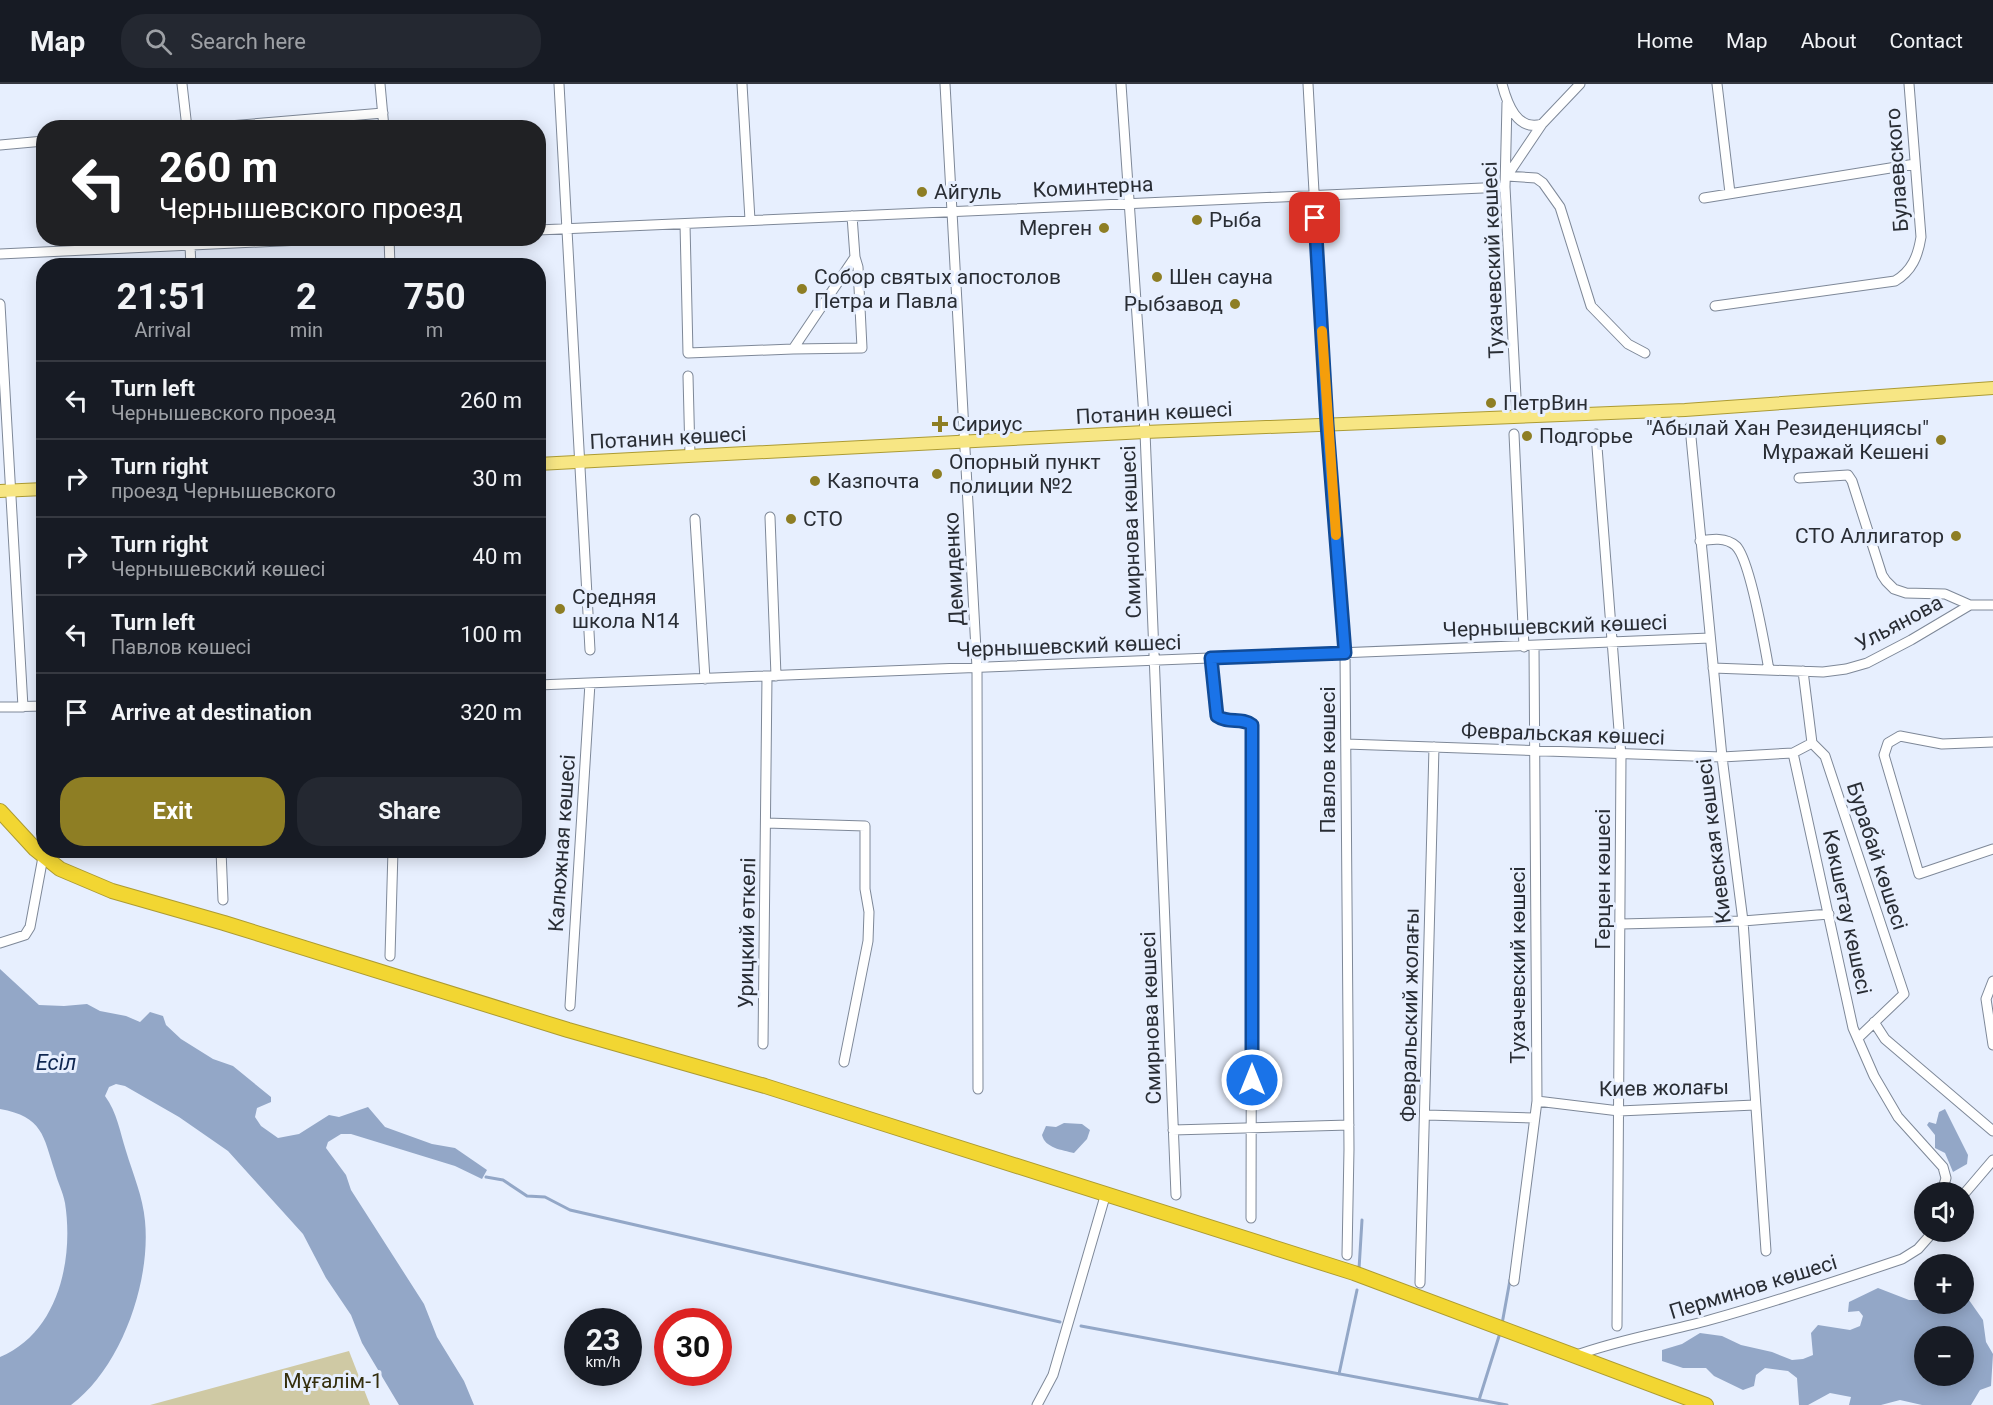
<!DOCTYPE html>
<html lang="en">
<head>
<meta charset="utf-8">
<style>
	:root { --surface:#171b24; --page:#242831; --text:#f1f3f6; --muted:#9ea1a6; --line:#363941; --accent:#8e7e24 }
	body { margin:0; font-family:Roboto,sans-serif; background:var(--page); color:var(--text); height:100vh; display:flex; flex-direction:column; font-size:22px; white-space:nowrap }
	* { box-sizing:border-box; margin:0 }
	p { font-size:20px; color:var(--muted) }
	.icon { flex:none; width:33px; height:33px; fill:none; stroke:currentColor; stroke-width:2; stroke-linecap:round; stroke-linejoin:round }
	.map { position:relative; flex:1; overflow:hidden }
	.side { position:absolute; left:36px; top:174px; width:510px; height:600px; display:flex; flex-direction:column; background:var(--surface); border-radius:24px; box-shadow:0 3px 15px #0003 }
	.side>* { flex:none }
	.hud { position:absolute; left:36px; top:36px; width:510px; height:126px; border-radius:24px; box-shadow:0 3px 15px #0003; background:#202124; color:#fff; overflow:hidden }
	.controls { position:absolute; left:1914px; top:1098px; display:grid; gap:12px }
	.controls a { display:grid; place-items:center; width:60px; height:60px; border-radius:50%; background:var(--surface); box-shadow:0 3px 15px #0003; font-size:30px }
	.speed { position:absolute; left:564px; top:1224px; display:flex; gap:12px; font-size:30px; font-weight:700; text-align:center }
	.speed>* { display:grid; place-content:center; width:78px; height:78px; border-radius:50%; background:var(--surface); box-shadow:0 3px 15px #0003; line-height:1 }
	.speed small { font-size:15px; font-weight:400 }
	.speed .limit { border:9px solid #d22; background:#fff; color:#111 }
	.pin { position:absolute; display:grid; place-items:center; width:51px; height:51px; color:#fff; margin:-26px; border-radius:12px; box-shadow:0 3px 9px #0006 }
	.me { position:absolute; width:66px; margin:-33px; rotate:0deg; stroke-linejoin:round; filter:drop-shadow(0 0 4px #0008) }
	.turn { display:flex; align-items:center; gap:21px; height:126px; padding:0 24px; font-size:27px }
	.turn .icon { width:78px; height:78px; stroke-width:2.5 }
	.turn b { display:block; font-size:42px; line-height:51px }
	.eta { display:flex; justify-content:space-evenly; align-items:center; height:102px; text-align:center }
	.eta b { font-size:36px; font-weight:700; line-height:42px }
	.cta { display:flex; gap:12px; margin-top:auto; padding:12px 24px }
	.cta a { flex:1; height:69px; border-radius:24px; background:var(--accent); color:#fff; font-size:24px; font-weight:700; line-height:69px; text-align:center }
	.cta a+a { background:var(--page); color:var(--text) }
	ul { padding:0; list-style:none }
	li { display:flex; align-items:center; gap:18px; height:78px; padding:0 24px; border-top:2px solid var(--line) }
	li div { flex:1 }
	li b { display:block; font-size:22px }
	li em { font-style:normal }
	header { display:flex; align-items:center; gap:36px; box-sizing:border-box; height:84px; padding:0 30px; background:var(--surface); border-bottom:2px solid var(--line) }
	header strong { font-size:28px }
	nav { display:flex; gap:33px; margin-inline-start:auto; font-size:21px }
	.search { width:420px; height:54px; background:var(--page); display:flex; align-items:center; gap:15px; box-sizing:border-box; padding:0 21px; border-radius:24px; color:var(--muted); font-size:22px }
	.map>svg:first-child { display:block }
</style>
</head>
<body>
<header>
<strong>Map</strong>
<div class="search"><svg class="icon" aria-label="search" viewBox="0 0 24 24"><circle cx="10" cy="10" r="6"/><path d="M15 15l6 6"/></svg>Search here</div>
<nav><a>Home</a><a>Map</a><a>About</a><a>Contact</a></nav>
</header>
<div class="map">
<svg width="1993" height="1321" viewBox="0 0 1993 1321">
	<rect width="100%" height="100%" fill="#e7effe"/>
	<!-- green -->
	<path fill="#cfc9a4" d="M349,1267L370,1321H150Z"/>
	<!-- water -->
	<path fill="#93a7c7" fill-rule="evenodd" d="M0,885L39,921L64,922L87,920L100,927L126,932L140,938L150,928L163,932L166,941L181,955L213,975L233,982L271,1013V1018L257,1024L255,1033L261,1042L278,1054L299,1050L329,1031L339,1033L368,1023L385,1043L432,1060L455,1064L487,1086L482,1095L455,1082L351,1050H341L328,1058L326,1064L346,1091L351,1106L424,1220L437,1253L464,1297L474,1321H399L362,1259L351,1231L326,1194L303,1150L228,1067L179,1033L125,1002L116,1000L109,1003L105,1012C117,1028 120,1048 126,1067C133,1090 143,1113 145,1137C151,1198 121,1284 71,1321H0V1273C58,1249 74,1176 65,1119C63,1108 58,1099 55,1088C43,1051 43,1033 0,1025Z
		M1945,1025L1968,1071L1967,1080L1953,1088L1945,1069L1935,1064V1051L1927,1041L1929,1038L1936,1040L1939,1028Z
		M1064,1039L1082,1040L1090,1046L1087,1055L1074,1069C1062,1066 1045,1064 1042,1051L1046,1042L1056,1043Z
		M1878,1204L1909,1216H1924V1220H1964V1209L1983,1236L1986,1258L1993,1270L1991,1302L1980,1306L1971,1321H1922L1900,1316L1881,1321H1849L1851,1313L1830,1309L1808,1321H1799L1797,1294L1788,1287L1765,1284L1756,1291L1754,1302L1743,1306L1714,1292L1706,1284H1683L1662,1277V1266L1682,1260L1700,1249L1722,1252L1741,1261L1772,1268L1792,1276L1803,1275L1813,1271L1811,1249L1818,1241L1850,1246L1860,1242L1863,1232L1859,1227L1848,1228L1849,1218ZM1924,1252H1964V1292H1924Z"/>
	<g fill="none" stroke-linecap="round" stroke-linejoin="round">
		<!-- stream -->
		<path stroke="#93a7c7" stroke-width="3" d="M486,1093L503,1096L527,1112L545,1113L570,1126L1060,1238
			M1359,1185L1362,1136
			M1502,1240L1510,1196
			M1081,1242L1507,1321
			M1339,1290L1357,1206
			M1479,1316L1500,1249"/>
		<!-- minor casing -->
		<g stroke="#7e8898" stroke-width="11">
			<path id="minor" d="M182,0L187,44
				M380,0L384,44
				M559,0L590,566
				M742,0L750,136
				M945,0L977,584L978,1005
				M1121,0L1145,348L1176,1111
				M1308,0L1327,341L1345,569L1349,1065L1347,1171
				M1502,0C1507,19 1517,48 1542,40
				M1717,0L1730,109
				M1507,19L1505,103L1517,332
				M205,44L383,29
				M0,61L44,57
				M1507,92L1536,94L1543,99L1560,123L1591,222L1628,260L1645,269
				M1507,92L1542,40L1580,0
				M1704,114L1915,80
				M685,140L688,269L793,265L855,173L852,132
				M538,146L1505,103
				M389,154L390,182
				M190,162L191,182
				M0,170L344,154
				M0,220L23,623
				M1715,222L1895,197C1912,187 1918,172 1921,153L1909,0
				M793,265L862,264L858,183L855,173
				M688,292L690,371
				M1690,343L1722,673L1743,837L1766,1167
				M1514,350L1524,563
				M1596,350L1621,672L1617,1242
				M1799,394L1848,391L1852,397L1882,491L1886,497L1894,505L1906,509L1945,510L1970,521
				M770,433L776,592
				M695,435L705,595
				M1700,457C1712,455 1726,453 1736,462C1750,476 1765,563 1769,586
				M1211,574L1217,632C1228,640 1242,633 1252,641L1251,1134
				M1713,584L1823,588L1846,585L1867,579L1911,556L1970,521H1993
				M1803,587L1812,659L1825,672L1904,910L1858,954
				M538,601L1710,554
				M0,623L44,622
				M1993,658L1942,660L1900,652L1888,659L1884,671L1919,790L1993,765
				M1346,660L1722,673L1793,669L1812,659
				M1793,669L1853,944L1874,992L1898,1033L1943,1083L1946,1094L1942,1108
				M766,739L865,742V805L869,828L868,857L844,978
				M221,766L223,816
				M1621,840L1743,837L1829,830
				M0,859L25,851L30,843L43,773
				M390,872L393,766
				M1993,897L1986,915L1993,961
				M570,922L590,599
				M1874,938L1885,955L1993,1047
				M763,960L767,592
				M1537,1017L1619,1027L1755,1021
				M1426,1031L1534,1034
				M1173,1046L1349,1041
				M1964,1110L1993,1076
				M1514,1197L1537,1017L1534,562
				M1420,1199L1434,663
				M1574,1272C1617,1256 1661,1249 1706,1237C1772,1219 1837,1197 1902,1175L1918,1165L1933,1148
				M1037,1321L1053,1291L1106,1109"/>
		</g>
		<!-- major casing -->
		<g stroke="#ac9b33" stroke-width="14">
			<path id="major" d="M538,380L1145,348L1685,326L1993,304
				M0,407L44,405"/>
		</g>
		<!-- highway casing -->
		<g stroke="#ac9b33" stroke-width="16">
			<path id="highway" d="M0,727L35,765L60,785L112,807L224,839L568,946L765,1002L1354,1189L1706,1321"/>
		</g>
		<!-- minor -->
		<use href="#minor" stroke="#fff" stroke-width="9"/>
		<!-- major -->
		<use href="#major" stroke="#f7e684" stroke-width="12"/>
		<!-- highway -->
		<use href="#highway" stroke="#f2d632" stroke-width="14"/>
	</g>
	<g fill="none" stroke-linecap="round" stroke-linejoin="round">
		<!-- route casing -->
		<g stroke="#114b97" stroke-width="15">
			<path id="route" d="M1252,996V641C1242,633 1228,640 1217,632L1211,574L1345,569L1327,340L1315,134"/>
		</g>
		<!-- route -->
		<use href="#route" stroke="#1a73e8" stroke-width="10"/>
		<!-- slow -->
		<path stroke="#f59e0b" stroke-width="10" d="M1322,247L1336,451"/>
	</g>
	<!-- markers -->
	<g fill="#8e7e24" stroke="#e7effe" stroke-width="2">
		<circle cx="922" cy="108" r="6"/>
		<circle cx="1197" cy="136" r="6"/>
		<circle cx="1104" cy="144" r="6"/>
		<circle cx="1157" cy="193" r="6"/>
		<circle cx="802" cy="205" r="6"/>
		<circle cx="1235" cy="220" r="6"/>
		<circle cx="1491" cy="319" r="6"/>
		<path d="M937 331h6v6h6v6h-6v6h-6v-6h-6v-6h6z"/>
		<circle cx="1527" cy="352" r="6"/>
		<circle cx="1941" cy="356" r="6"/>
		<circle cx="937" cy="390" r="6"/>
		<circle cx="815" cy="397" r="6"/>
		<circle cx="791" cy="435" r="6"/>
		<circle cx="1956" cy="452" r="6"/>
		<circle cx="560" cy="525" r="6"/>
	</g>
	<g text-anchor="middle" stroke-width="6" stroke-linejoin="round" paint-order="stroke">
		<!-- street labels -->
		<g font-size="21" fill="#292d34" stroke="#e7effe">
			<text transform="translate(1897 86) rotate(-94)" y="7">Булаевского</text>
			<text transform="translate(1093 103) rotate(-3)" y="7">Коминтерна</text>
			<text transform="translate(1493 176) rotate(-92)" y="7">Тухачевский көшесі</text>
			<text transform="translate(1154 329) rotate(-3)" y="7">Потанин көшесі</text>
			<text transform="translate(668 354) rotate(-3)" y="7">Потанин көшесі</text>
			<text transform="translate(1131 448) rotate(-92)" y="7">Смирнова көшесі</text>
			<text transform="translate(954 485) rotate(-93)" y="7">Демиденко</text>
			<text transform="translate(1899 539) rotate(-28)" y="7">Ульянова</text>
			<text transform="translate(1555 542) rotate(-2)" y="7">Чернышевский көшесі</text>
			<text transform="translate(1069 562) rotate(-2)" y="7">Чернышевский көшесі</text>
			<text transform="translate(1563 650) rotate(2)" y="7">Февральская көшесі</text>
			<text transform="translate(1328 676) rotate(-90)" y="7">Павлов көшесі</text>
			<text transform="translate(1714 757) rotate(-97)" y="7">Киевская көшесі</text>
			<text transform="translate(562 759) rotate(-86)" y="7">Калюжная көшесі</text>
			<text transform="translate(1877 772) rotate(72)" y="7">Бурабай көшесі</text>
			<text transform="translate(1603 795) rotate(-90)" y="7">Герцен көшесі</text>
			<text transform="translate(1847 828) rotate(78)" y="7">Көкшетау көшесі</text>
			<text transform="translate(747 849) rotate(-89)" y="7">Урицкий өткелі</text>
			<text transform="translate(1518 881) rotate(-90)" y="7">Тухачевский көшесі</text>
			<text transform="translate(1410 931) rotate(-89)" y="7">Февральский жолағы</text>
			<text transform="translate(1151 934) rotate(-92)" y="7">Смирнова көшесі</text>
			<text transform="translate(1664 1004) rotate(-1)" y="7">Киев жолағы</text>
			<text transform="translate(1753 1203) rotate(-17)" y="7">Перминов көшесі</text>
		</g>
		<!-- poi labels -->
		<g font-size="21" fill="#292d34" stroke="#e7effe" text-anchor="start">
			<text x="934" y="115">Айгуль</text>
			<text x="1209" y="143">Рыба</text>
			<text x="1092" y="151" text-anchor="end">Мерген</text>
			<text x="814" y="200">Собор святых апостолов<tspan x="814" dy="24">Петра и Павла</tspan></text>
			<text x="1169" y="200">Шен сауна</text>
			<text x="1223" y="227" text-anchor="end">Рыбзавод</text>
			<text x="1503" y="326">ПетрВин</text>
			<text x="952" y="347">Сириус</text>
			<text x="1929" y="351" text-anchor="end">"Абылай Хан Резиденциясы"<tspan x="1929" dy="24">Мұражай Кешені</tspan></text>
			<text x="1539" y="359">Подгорье</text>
			<text x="949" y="385">Опорный пункт<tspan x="949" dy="24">полиции №2</tspan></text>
			<text x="827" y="404">Казпочта</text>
			<text x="803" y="442">СТО</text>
			<text x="1944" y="459" text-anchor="end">СТО Аллигатор</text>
			<text x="572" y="520">Средняя<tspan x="572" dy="24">школа N14</tspan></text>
		</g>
		<!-- park labels -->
		<g font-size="21" fill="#342e0d" stroke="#e7effe">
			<text x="333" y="1304">Мұғалім-1</text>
		</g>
		<!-- water labels -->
		<g font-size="22" font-style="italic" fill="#102852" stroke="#e7effe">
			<text x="56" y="986">Есіл</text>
		</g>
	</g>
</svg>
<div class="controls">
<a><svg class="icon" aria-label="sound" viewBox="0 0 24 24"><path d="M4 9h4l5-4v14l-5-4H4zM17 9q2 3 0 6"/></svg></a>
<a>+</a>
<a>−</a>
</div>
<div class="speed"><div>23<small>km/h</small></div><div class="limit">30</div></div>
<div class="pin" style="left:1315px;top:134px;background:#d93025"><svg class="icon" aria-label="arrive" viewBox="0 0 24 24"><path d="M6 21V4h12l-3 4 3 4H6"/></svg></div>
<svg class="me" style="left:1252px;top:996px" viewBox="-20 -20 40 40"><circle r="17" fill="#1a73e8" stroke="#fff" stroke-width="3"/><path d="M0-11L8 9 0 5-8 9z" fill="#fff"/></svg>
<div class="hud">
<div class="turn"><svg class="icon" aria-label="left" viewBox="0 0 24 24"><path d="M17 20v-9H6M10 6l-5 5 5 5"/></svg><div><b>260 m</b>Чернышевского проезд</div></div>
</div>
<section class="side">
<div class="eta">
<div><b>21:51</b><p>Arrival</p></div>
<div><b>2</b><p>min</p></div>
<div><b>750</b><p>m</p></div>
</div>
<ul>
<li><svg class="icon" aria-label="left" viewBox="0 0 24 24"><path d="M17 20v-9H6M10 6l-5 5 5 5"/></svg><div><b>Turn left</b><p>Чернышевского проезд</p></div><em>260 m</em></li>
<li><svg class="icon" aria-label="right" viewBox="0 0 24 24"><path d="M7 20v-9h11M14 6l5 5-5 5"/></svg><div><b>Turn right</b><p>проезд Чернышевского</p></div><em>30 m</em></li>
<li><svg class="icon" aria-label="right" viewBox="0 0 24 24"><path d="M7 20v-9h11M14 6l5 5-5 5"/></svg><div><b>Turn right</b><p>Чернышевский көшесі</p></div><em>40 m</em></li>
<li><svg class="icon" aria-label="left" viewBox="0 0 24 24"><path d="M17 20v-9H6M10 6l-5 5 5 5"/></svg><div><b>Turn left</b><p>Павлов көшесі</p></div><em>100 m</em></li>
<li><svg class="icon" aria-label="arrive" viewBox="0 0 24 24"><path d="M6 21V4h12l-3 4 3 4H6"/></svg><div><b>Arrive at destination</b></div><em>320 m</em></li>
</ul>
<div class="cta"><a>Exit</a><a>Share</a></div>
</section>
</div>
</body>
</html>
